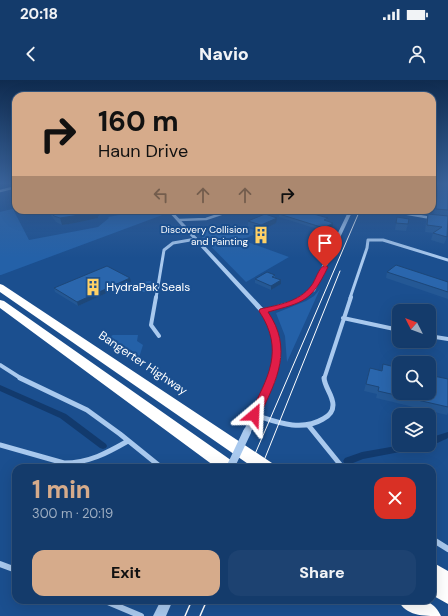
<!DOCTYPE html>
<html lang="en">
<head>
<meta charset="utf-8">
<style>
	:root { --surface:#143b6b; --page:#1d4271; --text:#f1f3f6; --muted:#9dadc1; --line:#33557e; --accent:#d6ab8b }
	body { margin:0; font-family:"DM Sans",sans-serif; background:var(--page); color:var(--text); height:100vh; display:flex; flex-direction:column; font-size:15px; white-space:nowrap }
	* { box-sizing:border-box; margin:0 }
	p { font-size:13px; color:var(--muted) }
	.icon { flex:none; width:22px; height:22px; fill:none; stroke:currentColor; stroke-width:2; stroke-linecap:round; stroke-linejoin:round }
	.map { position:relative; flex:1; overflow:hidden }
	.panel { position:absolute; left:12px; top:384px; width:424px; height:140px; display:flex; flex-direction:column; background:var(--surface); border-radius:12px; box-shadow:0 4px 16px #0002,0 0 0 1px var(--line) }
	.panel>* { flex:none }
	.hud { position:absolute; left:12px; top:12px; width:424px; height:122px; border-radius:12px; box-shadow:0 4px 16px #0002,0 0 0 1px var(--line); background:#d6ab8b; color:#111; overflow:hidden }
	.needle { width:26px; rotate:312deg }
	.tools { position:absolute; left:392px; top:224px; display:grid; gap:8px }
	.tools a { display:grid; place-items:center; width:44px; height:44px; border-radius:8px; background:var(--surface); box-shadow:0 4px 16px #0002,0 0 0 1px var(--line); font-size:20px }
	.pin { position:absolute; display:grid; place-items:center; width:34px; height:34px; color:#fff; margin:-41px -17px; border-radius:50% 50% 50% 0; rotate:-45deg; box-shadow:0 0 4px #0007 }
	.pin .icon { rotate:45deg }
	.me { position:absolute; width:44px; margin:-22px; rotate:26deg; stroke-linejoin:round; filter:drop-shadow(0 0 3px #0008) }
	.turn { display:flex; align-items:center; gap:14px; height:84px; padding:0 20px; font-size:18px }
	.turn .icon { width:52px; height:52px; stroke-width:2.5 }
	.turn b { display:block; font-size:28px; line-height:34px }
	.lanes { display:flex; align-items:center; height:38px; padding:0 20px; background:#0003; justify-content:center; gap:20px; direction:ltr }
	.lanes .off { opacity:.35 }
	.round { display:grid; place-items:center; flex:none; width:42px; height:42px; border-radius:12px; background:var(--page) }
	.summary { display:flex; align-items:center; justify-content:space-between; height:68px; padding:0 20px }
	h1 { font-size:24px; font-weight:800; line-height:30px; color:var(--accent) }
	.cta { display:flex; gap:8px; margin-top:auto; padding:8px 20px }
	.cta a { flex:1; height:46px; border-radius:12px; background:var(--accent); color:#111; font-size:16px; font-weight:800; line-height:46px; text-align:center }
	.cta a+a { background:var(--page); color:var(--text) }
	.status { display:flex; justify-content:space-between; align-items:center; height:28px; padding:0 20px; background:var(--surface); direction:ltr }
	.status svg { height:11px; fill:currentColor }
	header { display:flex; justify-content:space-between; align-items:center; height:52px; padding:0 20px; background:var(--surface); font-size:18px; font-weight:800 }
	.map>svg:first-child { display:block }
</style>
</head>
<body>
<div class="status"><b>20:18</b><svg viewBox="0 0 49 12"><path d="M0 12V9h3v3zM5 12V6h3v6zM10 12V3h3v9zM15 12V0h3v12zM26 1h20v11H26zM47 4h2v5h-2z"/></svg></div>
<header><svg class="icon" aria-label="back" viewBox="0 0 24 24"><path d="M15 5l-7 7 7 7"/></svg>Navio<svg class="icon" aria-label="person" viewBox="0 0 24 24"><circle cx="12" cy="8" r="4"/><path d="M4 21q1-7 8-7t8 7"/></svg></header>
<div class="map">
<svg width="448" height="536" viewBox="0 0 448 536">
	<rect width="100%" height="100%" fill="#1b4f8f"/>
	<!-- green -->
	<path fill="#2461a8" d="M16,128L14,131L29,160L98,147L109,138L108,137L147,130H161L165,134L1,195H0V132Z
		M240,147H244L255,150L253,152L257,153L242,160L289,177L246,202L195,150Z
		M151,201L149,212H129L131,209H126L132,207H140L142,202Z
		M320,209L287,282L285,256L276,233L306,221L314,216Z
		M113,255H138L137,261L143,265L137,284L102,261Z"/>
	<g fill="none" stroke-linecap="round" stroke-linejoin="round">
		<!-- canal -->
		<path fill="#123a6d" fill-rule="evenodd" d="M0,305L66,334L106,364L107,366L106,368L103,369L100,368L60,338L0,311Z
			M448,352V358C442,361 434,365 428,365H429V358Z
			M402,365H425L424,367L421,368L363,379L348,385L345,384L343,381L345,378L362,372Z"/>
		<!-- minor-far4 -->
		<path stroke="#a9c9ee" stroke-width="2.5" d="M432,105L448,107
			M0,111L16,107
			M385,130L431,138
			M179,140L206,139L233,130"/>
		<!-- minor-far3 -->
		<path stroke="#a9c9ee" stroke-width="3" d="M156,218L164,170L173,163L196,159
			M350,218L367,168L368,160H383L448,180"/>
		<!-- minor-far2 -->
		<path stroke="#a9c9ee" stroke-width="4" d="M156,217L151,245L159,256
			M343,238L399,250
			M429,256L448,259
			M0,285L22,299
			M324,299L351,217"/>
		<!-- minor-far1 -->
		<path stroke="#a9c9ee" stroke-width="5" d="M20,298L87,330L120,354L162,388
			M255,335C277,342 301,352 323,339C329,336 333,331 333,325C333,315 325,308 324,298
			M309,346L343,388
			M0,365L64,383C89,383 107,373 128,361"/>
		<!-- minor -->
		<path stroke="#a9c9ee" stroke-width="6" d="M432,459L448,469
			M0,484L16,490
			M103,520L141,536"/>
		<!-- tertiary -->
		<path fill="#a9c9ee" fill-rule="evenodd" d="M167,130H171L264,229L294,220L311,209L349,130H353L315,211L298,222L267,232L274,244L279,257L281,277L275,301L250,354L247,355L244,354L243,352C256,325 279,288 273,257C271,248 265,240 260,232Z
			M161,520H173L166,536H153Z"/>
		<!-- motorway -->
		<path fill="#fff" fill-rule="evenodd" d="M0,204L3,205L272,383L274,388H254L0,212Z
			M0,220L4,221L235,383L237,388H217L0,228Z
			M432,482L448,491V524L432,515Z
			M398,520C416,520 432,516 441,536C422,536 406,536 398,520Z"/>
		<!-- tram-far1 -->
		<path stroke="#fff" stroke-width="1" d="M249,388L360,130
			M261,388L340,191"/>
		<!-- tram -->
		<path stroke="#fff" stroke-width="1.5" d="M185,536L192,520
			M200,536L207,520"/>
		<!-- tertiary-bridge -->
		<path stroke="#a9c9ee" stroke-width="8" d="M230,388L247,352"/>
	</g>
	<!-- wall -->
	<path fill="#245895" d="M438,103H448V150H447V157L444,164L431,160L433,153L425,152L426,141L428,134L434,135L436,109Z
		M47,130H98L99,136H98V138L75,143L62,145L56,142Z
		M198,130H220L210,134Z
		M279,134L328,138L327,141L333,143V146L324,151L279,137Z
		M397,137L408,144L406,151L395,150Z
		M248,141L276,143L262,150L269,152V154L262,158L253,155V153L259,150L248,146Z
		M387,192L448,202V219L386,198Z
		M275,195V198L281,200V204L271,210L255,203V199Z
		M131,202L78,226L55,212L54,208Z
		M383,284L448,299V333L447,335L376,318L377,314L364,311L370,288L381,291Z"/>
	<!-- shaded-wall -->
	<path fill="#1d4779" d="M96,130H98L99,136H98V138L75,143L62,145L60,138Z
		M217,130H220L210,134V133Z
		M277,138L276,143L261,151V145Z
		M333,143V146L324,151V148Z
		M269,152V154L262,158V156Z
		M130,198L131,202L78,226L77,222Z
		M281,200V204L271,210V206Z"/>
	<!-- building -->
	<path fill="#2a66ad" stroke="#1d4779" d="M438,103H448V130L436,129Z
		M50,130H96L97,132L73,136L60,138L54,136Z
		M203,130H217L210,133Z
		M288,130H299L328,138L324,140L333,143L324,148L279,134Z
		M265,134L277,138L261,145L248,141Z
		M428,134L448,136L447,157L433,153L442,147L427,145Z
		M397,137L409,139L408,144L396,143Z
		M260,149L269,152L262,156L253,153Z
		M396,185L448,202V212L387,192Z
		M107,186L130,198L77,222L54,208Z
		M267,192L275,195L272,197L281,200L271,206L255,199Z
		M383,284L399,288V313H429V295L448,299V327L378,311L379,307L366,304L370,288L382,291Z"/>
	<!-- sky -->
	<linearGradient id="sky" x2="0" y2="1"><stop stop-color="#0f2b4f"/><stop offset="0.58" stop-color="#39639b"/><stop offset="1" stop-color="#39639b" stop-opacity="0"/></linearGradient>
	<rect width="448" height="178" fill="url(#sky)"/>
	<!-- route -->
	<path fill="#e11d48" stroke="#92132f" d="M325,185L328,187C311,222 304,222 268,232C293,269 277,299 260,335L258,338H251L249,335C268,298 285,270 259,231L260,229C278,225 299,222 311,206C316,200 318,188 325,185Z"/>
	<!-- icons -->
	<defs>
		<g id="building-bare" transform="scale(1.38)"><path d="M-4-6H4V6H1V3H-1V6H-4ZM-2.5-4.3h1.7v1.8h-1.7ZM.8-4.3h1.7v1.8H.8ZM-2.5-1h1.7V.8h-1.7ZM.8-1h1.7V.8H.8Z" fill="#ffd166" stroke="#1b4f8f" stroke-width="2.5" paint-order="stroke"/></g>
	</defs>
	<g fill-rule="evenodd">
		<use href="#building-bare" x="261" y="155"/>
		<use href="#building-bare" x="93" y="207"/>
	</g>
	<g text-anchor="middle" stroke-width="4" stroke-linejoin="round" paint-order="stroke">
		<!-- far-poi labels -->
		<g font-size="10" fill="#fff" stroke="#1b4f8f" text-anchor="end">
			<text x="248" y="153">Discovery Collision<tspan x="248" dy="12">and Painting</tspan></text>
		</g>
		<!-- poi labels -->
		<g font-size="12" fill="#fff" stroke="#1b4f8f" text-anchor="start">
			<text x="106" y="211">HydraPak Seals</text>
		</g>
		<!-- street labels -->
		<g font-size="12" fill="#fff" stroke="#1b4f8f">
			<text transform="translate(143 283) rotate(34)" y="4">Bangerter Highway</text>
		</g>
	</g>
</svg>
<div class="tools">
<a><svg class="needle" viewBox="-14 -14 28 28"><path d="M0-13l5 13h-10z" fill="#e53935"/><path d="M0 13l5-13h-10z" fill="#9dadc1"/></svg></a>
<a><svg class="icon" aria-label="search" viewBox="0 0 24 24"><circle cx="10" cy="10" r="6"/><path d="M15 15l6 6"/></svg></a>
<a><svg class="icon" aria-label="layers" viewBox="0 0 24 24"><path d="M12 4l9 5-9 5-9-5zM3 14l9 5 9-5"/></svg></a>
</div>
<div class="pin" style="left:325px;top:187px;background:#d93025"><svg class="icon" aria-label="arrive" viewBox="0 0 24 24"><path d="M6 21V4h12l-3 4 3 4H6"/></svg></div>
<svg class="me" style="left:254px;top:335px" viewBox="-20 -20 40 40"><path d="M0-17L14 15 0 8-14 15z" fill="#e11d48" stroke="#fff" stroke-width="4"/></svg>
<div class="hud">
<div class="turn"><svg class="icon" aria-label="right" viewBox="0 0 24 24"><path d="M7 20v-9h11M14 6l5 5-5 5"/></svg><div><b>160 m</b>Haun Drive</div></div>
<div class="lanes"><svg class="icon off" aria-label="left" viewBox="0 0 24 24"><path d="M17 20v-9H6M10 6l-5 5 5 5"/></svg><svg class="icon off" aria-label="ahead" viewBox="0 0 24 24"><path d="M12 20V5M6 11l6-6 6 6"/></svg><svg class="icon off" aria-label="ahead" viewBox="0 0 24 24"><path d="M12 20V5M6 11l6-6 6 6"/></svg><svg class="icon" aria-label="right" viewBox="0 0 24 24"><path d="M7 20v-9h11M14 6l5 5-5 5"/></svg></div>
</div>
<section class="panel">
<div class="summary"><div><h1>1 min</h1><p>300 m · 20:19</p></div><a class="round" style="background:#d93025;color:#fff"><svg class="icon" aria-label="close" viewBox="0 0 24 24"><path d="M6 6l12 12M18 6L6 18"/></svg></a></div>
<div class="cta"><a>Exit</a><a>Share</a></div>
</section>
</div>
</body>
</html>
